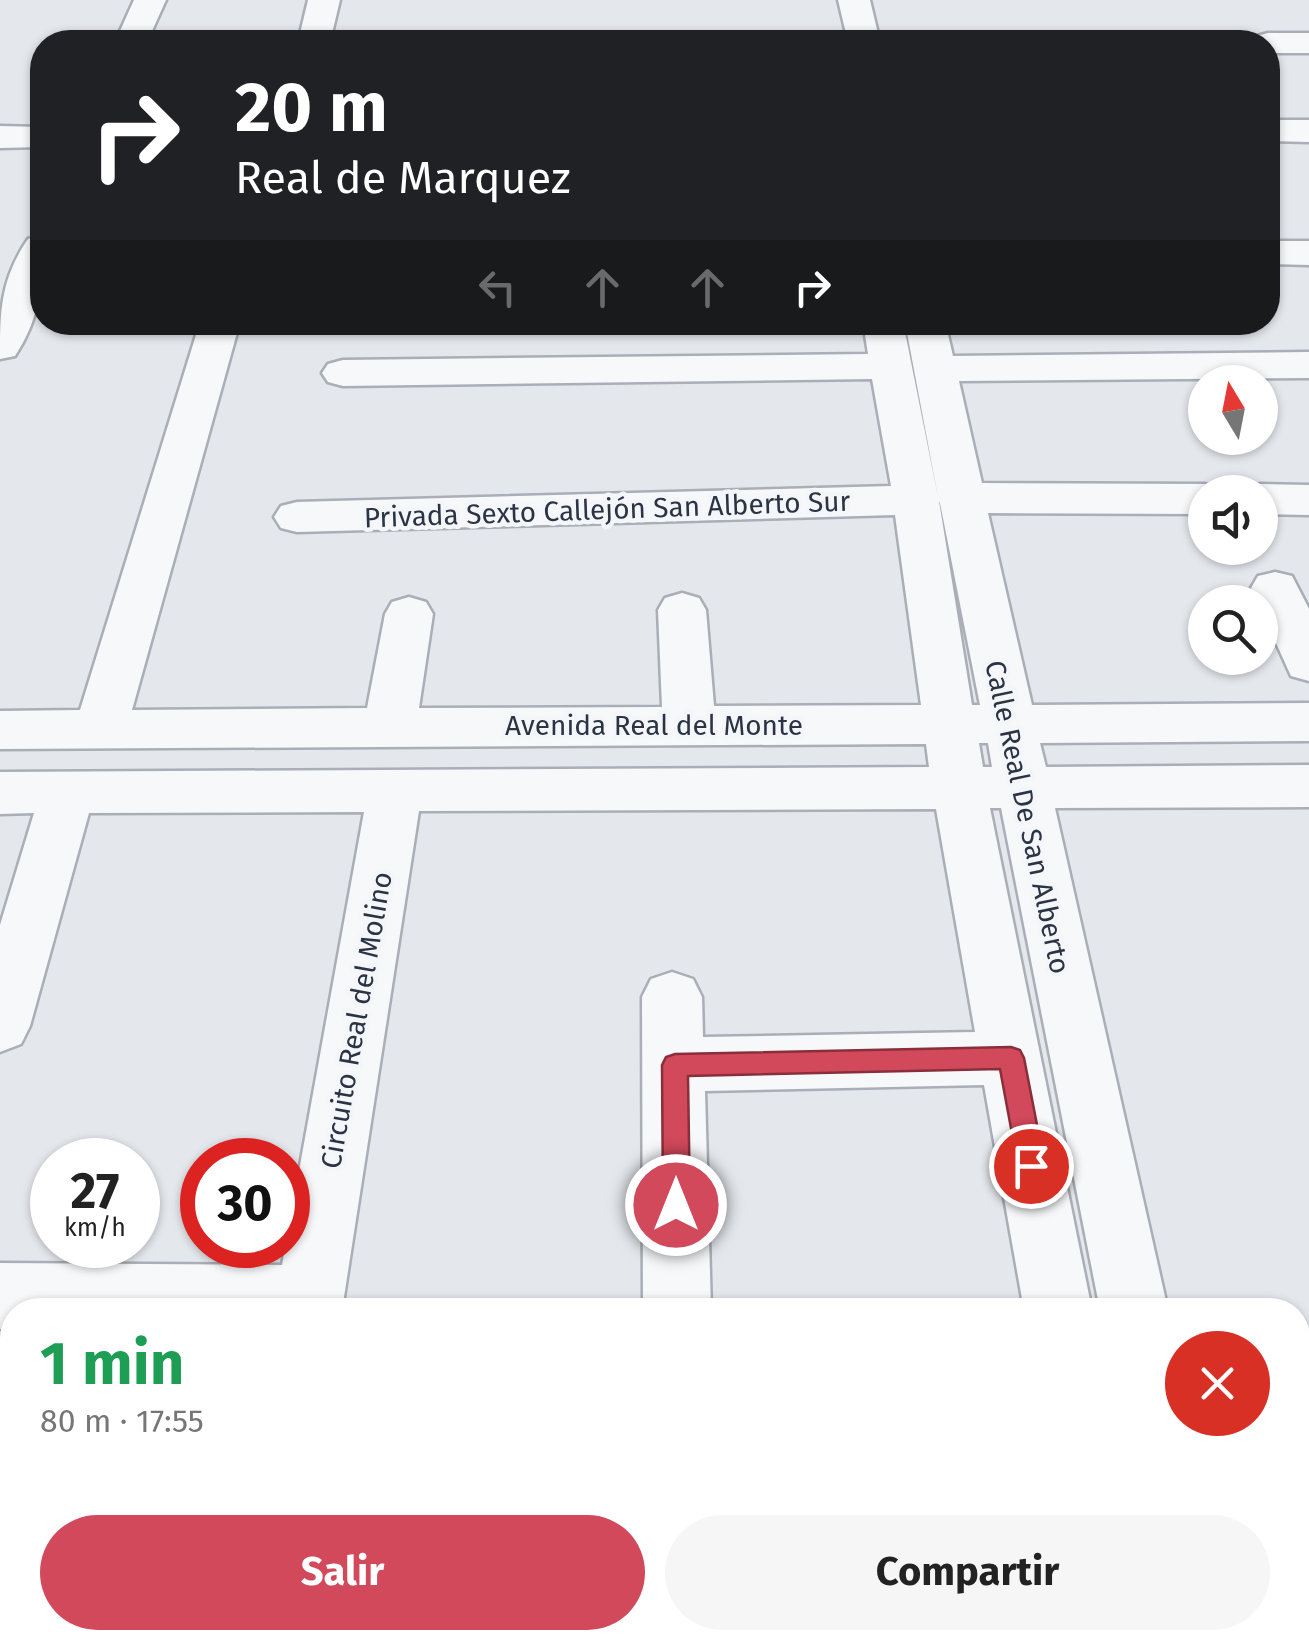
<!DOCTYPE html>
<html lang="es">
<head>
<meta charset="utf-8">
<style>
	:root { --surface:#fff; --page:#f6f6f6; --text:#222; --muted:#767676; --accent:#d1495b }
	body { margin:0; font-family:"Fira Sans",sans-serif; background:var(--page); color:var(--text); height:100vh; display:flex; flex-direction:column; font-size:38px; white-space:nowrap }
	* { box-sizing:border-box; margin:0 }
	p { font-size:32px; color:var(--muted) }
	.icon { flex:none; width:55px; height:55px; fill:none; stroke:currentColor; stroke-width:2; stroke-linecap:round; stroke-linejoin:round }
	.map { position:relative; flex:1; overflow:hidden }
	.details { position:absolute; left:0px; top:1298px; width:1310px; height:352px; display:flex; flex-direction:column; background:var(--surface); border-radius:40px 40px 0 0; box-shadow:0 2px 8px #0004 }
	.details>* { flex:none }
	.guide { position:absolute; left:30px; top:30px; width:1250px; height:305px; border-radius:40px; box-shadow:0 2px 8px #0004; background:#202124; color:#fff; overflow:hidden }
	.needle { width:65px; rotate:350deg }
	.tools { position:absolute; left:1188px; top:365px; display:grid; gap:20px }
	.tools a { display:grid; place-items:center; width:90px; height:90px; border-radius:50%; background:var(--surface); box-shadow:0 2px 8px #0004; font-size:50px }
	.speed { position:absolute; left:30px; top:1138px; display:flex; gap:20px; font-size:50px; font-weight:700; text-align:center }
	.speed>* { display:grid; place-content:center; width:130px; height:130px; border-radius:50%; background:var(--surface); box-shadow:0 2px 8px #0004; line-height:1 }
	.speed small { font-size:25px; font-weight:400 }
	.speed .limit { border:15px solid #d22; background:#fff; color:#111 }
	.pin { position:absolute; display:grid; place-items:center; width:85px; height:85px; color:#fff; margin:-42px; border:5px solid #fff; border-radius:50%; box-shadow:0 2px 10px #0007 }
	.me { position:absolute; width:110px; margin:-55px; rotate:0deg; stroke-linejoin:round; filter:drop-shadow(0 0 8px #0008) }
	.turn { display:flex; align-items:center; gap:35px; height:210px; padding:0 40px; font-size:45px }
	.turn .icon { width:130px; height:130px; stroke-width:2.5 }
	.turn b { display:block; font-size:70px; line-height:85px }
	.lanes { display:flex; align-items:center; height:95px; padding:0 40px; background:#0003; justify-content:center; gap:50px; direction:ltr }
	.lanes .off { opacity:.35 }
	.round { display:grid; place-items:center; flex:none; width:105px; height:105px; border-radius:52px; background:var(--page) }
	.head { display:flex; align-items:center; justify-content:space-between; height:170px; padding:0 40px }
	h1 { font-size:60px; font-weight:700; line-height:75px; color:#1e9e55 }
	.primary-button { display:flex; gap:20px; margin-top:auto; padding:20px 40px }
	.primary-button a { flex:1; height:115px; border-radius:60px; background:var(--accent); color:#fff; font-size:40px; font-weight:700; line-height:115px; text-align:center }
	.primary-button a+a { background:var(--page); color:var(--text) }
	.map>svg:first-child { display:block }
</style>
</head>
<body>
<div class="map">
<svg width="1309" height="1649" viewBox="0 0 1309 1649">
	<rect width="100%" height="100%" fill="#e4e7ec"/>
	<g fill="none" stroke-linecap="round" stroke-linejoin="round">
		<!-- minor casing -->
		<g stroke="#a9aeb7" stroke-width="5">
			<path id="minor" d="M134,0H166L147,42H115Z
				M308,0H340L330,42H298Z
				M838,0H870L880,42H848Z
				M1268,33H1309V53H1268V42H1252L1257,36Z
				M1268,120H1309V142L1268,141Z
				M0,126L42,127V147L0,148Z
				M42,235C45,278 40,319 15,356L0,359C0,312 0,280 28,239Z
				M1268,241H1309V265L1268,264Z
				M200,322H240L132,710L367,708L385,614L392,602L409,597L426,602L433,614L419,708L662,707L658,610L665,598L682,593L699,598L706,610L714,706L921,705L895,515L297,532L281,528L274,517L281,506L297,502L891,486L872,379L343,386L328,382L322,373L328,364L343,360L868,354L863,322H903L938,497L905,322H945L953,356L1309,352V378L959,381L982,483L1205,484L1224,492H1205V514L988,513L1032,705L1309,703V741L1040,743L1046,767L1309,765V807L1055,808L1168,1310H1100L1001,808H990L1092,1310H1024L984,1085L705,1091L711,1310H643L642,997L651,979L672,972L693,979L702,997L703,1037L975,1032L936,809L419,811L342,1310H12V1329H0V1263L282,1265L364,812L89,813L30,1026L21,1044L0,1052V925L34,813L0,814V772L929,767L926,744L0,749V711L80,710ZM939,501L940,503L980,705H972ZM979,743H988L992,767H983Z
				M1260,484L1309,485V515L1260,514V492H1241Z
				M1275,572L1292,576L1309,609V681L1291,676L1251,588L1258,576Z
				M211,1638H289L287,1649H209Z
				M641,1638H719V1649H641Z
				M1080,1638H1158L1161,1649H1083Z
				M1164,1638H1242L1245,1649H1167Z"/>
		</g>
		<!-- minor -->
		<use href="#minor" fill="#f7f8fa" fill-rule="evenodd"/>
	</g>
	<!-- route -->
	<path fill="#d1495b" stroke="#882f3b" stroke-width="2.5" d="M1011,1047L1020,1050L1024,1058L1045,1166L1041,1175L1031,1178L1022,1175L1018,1166L1000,1069L688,1076L690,1205L686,1214L676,1218L667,1214L663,1205L662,1065L666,1057L675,1054Z"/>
	<g text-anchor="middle" stroke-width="9" stroke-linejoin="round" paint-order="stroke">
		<!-- street labels -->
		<g font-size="28" fill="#2b3445" stroke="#f4f6f9">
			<text transform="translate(607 509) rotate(-2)" y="10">Privada Sexto Callejón San Alberto Sur</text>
			<text x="654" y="735">Avenida Real del Monte</text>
			<text transform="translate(1028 817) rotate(78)" y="10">Calle Real De San Alberto</text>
			<text transform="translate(356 1020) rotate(-80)" y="10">Circuito Real del Molino</text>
		</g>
	</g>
</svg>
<div class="tools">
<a><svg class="needle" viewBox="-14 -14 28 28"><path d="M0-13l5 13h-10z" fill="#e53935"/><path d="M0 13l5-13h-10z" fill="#767676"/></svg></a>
<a><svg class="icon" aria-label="sound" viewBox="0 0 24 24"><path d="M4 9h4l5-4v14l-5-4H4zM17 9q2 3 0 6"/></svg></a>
<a><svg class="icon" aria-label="search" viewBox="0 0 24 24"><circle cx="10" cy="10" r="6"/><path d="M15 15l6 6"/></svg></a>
</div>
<div class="speed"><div>27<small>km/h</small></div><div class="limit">30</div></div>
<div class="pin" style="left:1031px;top:1166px;background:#d93025"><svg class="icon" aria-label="arrive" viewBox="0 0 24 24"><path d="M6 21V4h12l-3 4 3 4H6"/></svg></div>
<svg class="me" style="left:676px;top:1205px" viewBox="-20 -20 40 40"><circle r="17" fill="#d1495b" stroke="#fff" stroke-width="3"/><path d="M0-11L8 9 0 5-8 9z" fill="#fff"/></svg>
<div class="guide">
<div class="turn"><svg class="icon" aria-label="right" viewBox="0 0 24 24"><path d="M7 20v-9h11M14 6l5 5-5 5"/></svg><div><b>20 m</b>Real de Marquez</div></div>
<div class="lanes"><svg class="icon off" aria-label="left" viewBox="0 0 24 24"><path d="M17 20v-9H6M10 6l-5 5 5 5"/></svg><svg class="icon off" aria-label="ahead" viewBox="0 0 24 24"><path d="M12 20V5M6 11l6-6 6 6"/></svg><svg class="icon off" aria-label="ahead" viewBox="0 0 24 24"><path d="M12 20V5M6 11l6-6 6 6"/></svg><svg class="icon" aria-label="right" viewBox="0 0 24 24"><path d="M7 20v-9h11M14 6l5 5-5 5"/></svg></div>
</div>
<section class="details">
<div class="head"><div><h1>1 min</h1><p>80 m · 17:55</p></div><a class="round" style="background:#d93025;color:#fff"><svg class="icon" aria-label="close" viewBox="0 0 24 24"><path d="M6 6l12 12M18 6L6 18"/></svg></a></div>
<div class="primary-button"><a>Salir</a><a>Compartir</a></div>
</section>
</div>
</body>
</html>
